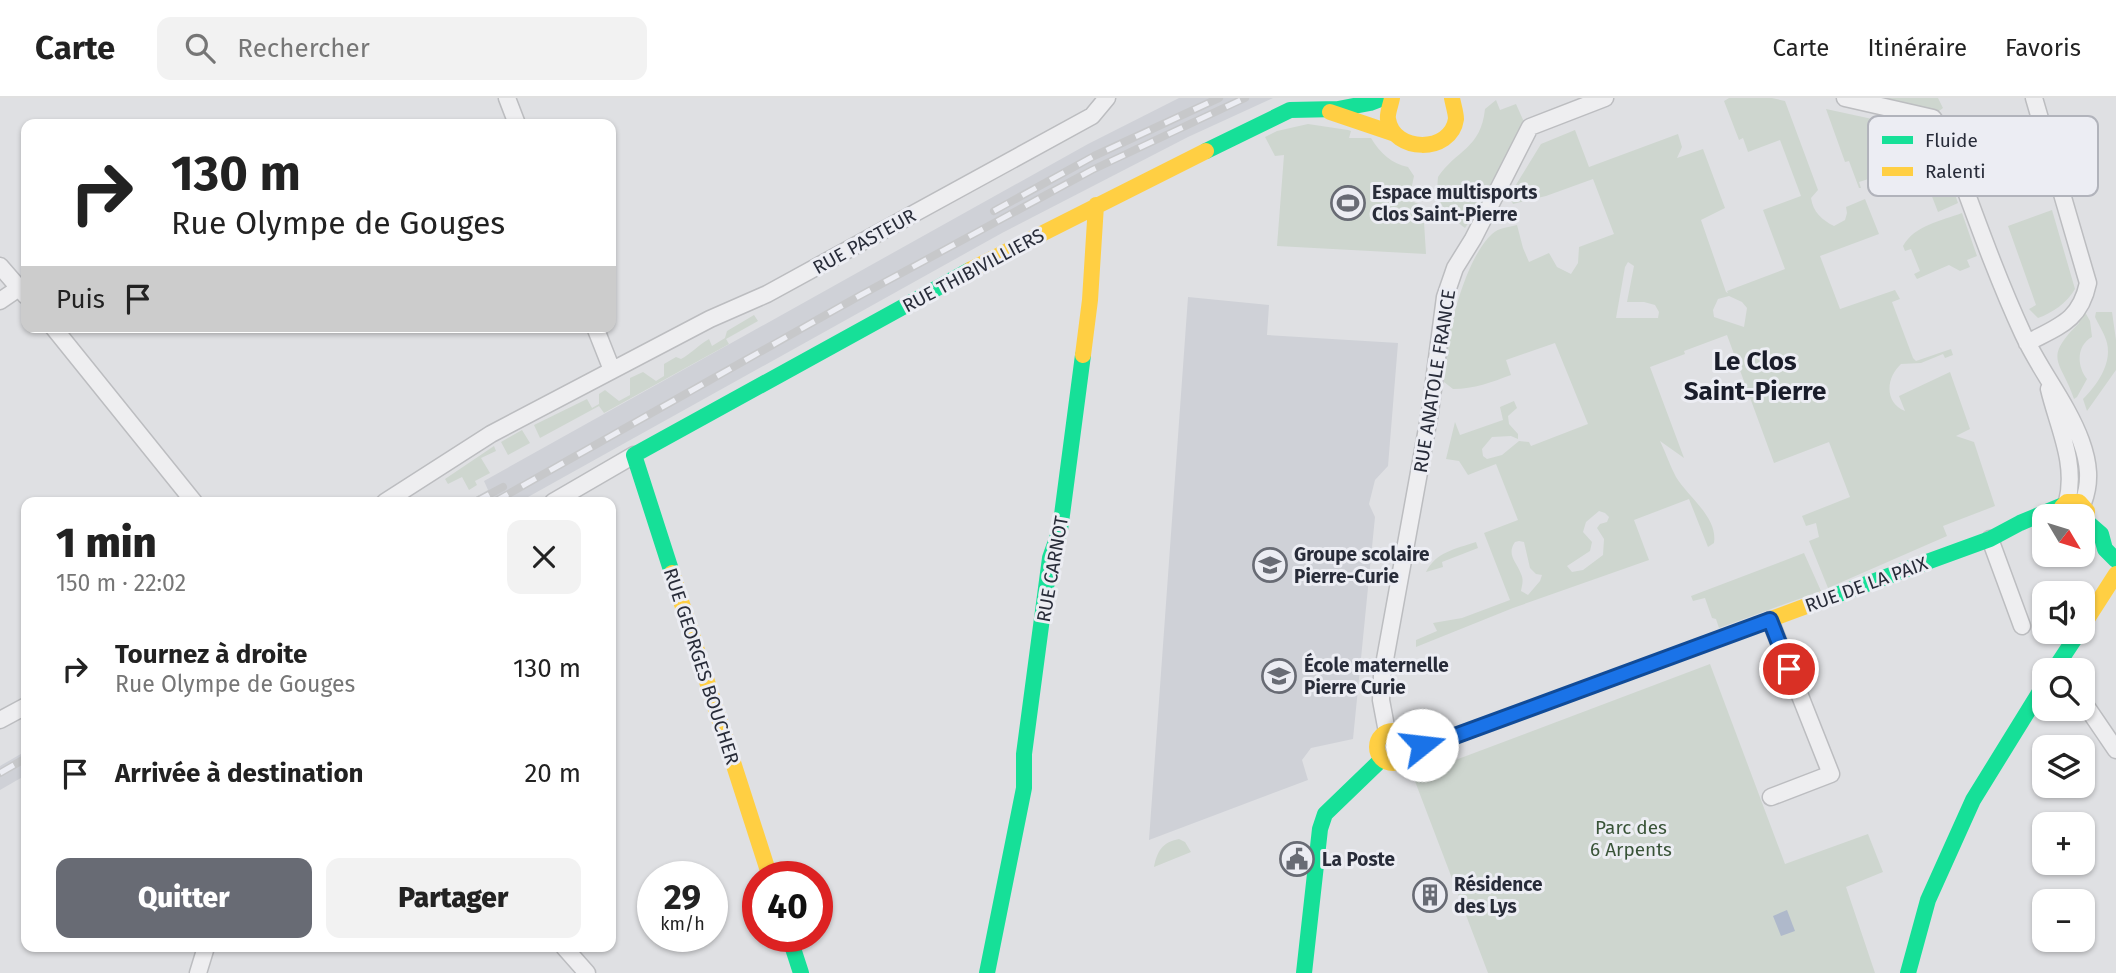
<!DOCTYPE html>
<html lang="fr">
<head>
<meta charset="utf-8">
<style>
	:root { --surface:#fff; --page:#f2f2f2; --text:#222; --muted:#767676; --line:#e0e0e0; --accent:#686b74 }
	body { margin:0; font-family:"Fira Sans",sans-serif; background:var(--page); color:var(--text); height:100vh; display:flex; flex-direction:column; font-size:26px; white-space:nowrap }
	* { box-sizing:border-box; margin:0 }
	p { font-size:23px; color:var(--muted) }
	.icon { flex:none; width:38px; height:38px; fill:none; stroke:currentColor; stroke-width:2; stroke-linecap:round; stroke-linejoin:round }
	.map { position:relative; flex:1; overflow:hidden }
	.side { position:absolute; left:21px; top:399px; width:595px; height:455px; display:flex; flex-direction:column; background:var(--surface); border-radius:14px; box-shadow:0 2px 5px #0004 }
	.side>* { flex:none }
	.banner { position:absolute; left:21px; top:21px; width:595px; height:214px; border-radius:14px; box-shadow:0 2px 5px #0004; background:#fff; color:var(--text); overflow:hidden }
	.needle { width:46px; rotate:128deg }
	.buttons { position:absolute; left:2032px; top:406px; display:grid; gap:14px }
	.buttons a { display:grid; place-items:center; width:63px; height:63px; border-radius:14px; background:var(--surface); box-shadow:0 2px 5px #0004; font-size:35px }
	.speed { position:absolute; left:637px; top:763px; display:flex; gap:14px; font-size:35px; font-weight:700; text-align:center }
	.speed>* { display:grid; place-content:center; width:91px; height:91px; border-radius:50%; background:var(--surface); box-shadow:0 2px 5px #0004; line-height:1 }
	.speed small { font-size:18px; font-weight:400 }
	.speed .limit { border:10px solid #d22; background:#fff; color:#111 }
	.pin { position:absolute; display:grid; place-items:center; width:60px; height:60px; color:#fff; margin:-30px; border:4px solid #fff; border-radius:50%; box-shadow:0 2px 7px #0007 }
	.me { position:absolute; width:77px; margin:-38px; rotate:74deg; stroke-linejoin:round; filter:drop-shadow(0 0 5px #0008) }
	.turn { display:flex; align-items:center; gap:24px; height:147px; padding:0 35px; font-size:32px }
	.turn .icon { width:91px; height:91px; stroke-width:2.5 }
	.turn b { display:block; font-size:49px; line-height:60px }
	.then { display:flex; align-items:center; height:66px; padding:0 35px; background:#0003; gap:14px; font-size:26px }
	.round { display:grid; place-items:center; flex:none; width:74px; height:74px; border-radius:14px; background:var(--page) }
	.overview { display:flex; align-items:center; justify-content:space-between; height:119px; padding:0 35px }
	h1 { font-size:42px; font-weight:800; line-height:52px }
	.action { display:flex; gap:14px; margin-top:auto; padding:14px 35px }
	.action a { flex:1; height:80px; border-radius:14px; background:var(--accent); color:#fff; font-size:28px; font-weight:800; line-height:80px; text-align:center }
	.action a+a { background:var(--page); color:var(--text) }
	ul { padding:0; list-style:none }
	li { display:flex; align-items:center; gap:21px; height:105px; padding:0 35px }
	li div { flex:1 }
	li b { display:block; font-size:26px }
	li em { font-style:normal }
	header { display:flex; align-items:center; gap:42px; box-sizing:border-box; height:98px; padding:0 35px; background:var(--surface); border-bottom:2px solid var(--line) }
	header strong { font-size:33px }
	nav { display:flex; gap:38px; margin-inline-start:auto; font-size:24px }
	.search { width:490px; height:63px; background:var(--page); display:flex; align-items:center; gap:18px; box-sizing:border-box; padding:0 24px; border-radius:14px; color:var(--muted); font-size:26px }
	.map>svg:first-child { display:block }
</style>
</head>
<body>
<header>
<strong>Carte</strong>
<div class="search"><svg class="icon" aria-label="search" viewBox="0 0 24 24"><circle cx="10" cy="10" r="6"/><path d="M15 15l6 6"/></svg>Rechercher</div>
<nav><a>Carte</a><a>Itinéraire</a><a>Favoris</a></nav>
</header>
<div class="map">
<svg width="2116" height="875" viewBox="0 0 2116 875">
	<rect width="100%" height="100%" fill="#dfe0e3"/>
	<!-- built -->
	<path fill="#cfd1d7" d="M1179,0H1273L1188,39L1002,135L519,404H467L488,392L484,383L1088,46Z
		M1188,199L1269,207L1267,237L1398,245L1388,368L1375,382L1369,406L1375,419L1353,641L1311,650L1302,662L1308,682L1149,742Z
		M26,653V677L0,692V668Z"/>
	<!-- green -->
	<path fill="#ced6cf" fill-rule="evenodd" d="M1729,0H1772L1785,3L1818,92L1811,100C1813,114 1822,122 1834,128L1845,122L1847,115L1846,109L1865,101L1879,136L1820,158L1840,211L1895,192L1900,201L1892,204L1913,260L1916,263L1951,251L1953,257L1945,260L1943,256L1921,265L1901,266C1886,280 1884,304 1905,313L1899,298L1950,274L1970,331L1956,338L1974,344L1995,408L1943,428L1947,438L1828,490L1809,443L1819,439L1816,425L1806,428L1802,418L1850,399L1829,344L1774,365L1727,237L1684,253L1685,256L1650,269L1684,360L1660,343C1666,355 1670,368 1676,379C1688,399 1718,419 1714,445L1708,449L1689,401L1634,422L1649,462L1513,510L1416,549V542L1437,533L1433,525L1462,520L1510,502L1484,435L1518,422L1496,366L1468,377L1459,363L1446,361L1455,324L1460,337L1503,322L1500,309L1514,303L1517,310L1508,318L1509,326L1518,336V341L1511,338L1492,339L1482,351L1483,358L1487,361L1502,357L1519,343L1529,344L1531,348L1588,326L1555,245L1506,262L1511,277C1492,284 1474,291 1453,291L1444,284C1443,247 1464,161 1492,136C1498,130 1509,129 1517,127L1523,150L1529,164L1549,155L1557,169L1571,176L1578,165L1579,149L1614,136L1593,81L1546,98L1513,106L1509,98L1541,46L1575,32L1589,69L1678,36L1682,49L1677,60L1703,51L1725,110L1701,122L1726,194L1728,195L1727,193L1785,171L1763,112L1801,98L1780,42L1748,54L1743,40L1739,42L1724,3ZM1628,164L1634,168L1627,204H1644L1655,207L1659,214L1658,220H1616L1625,169ZM1729,198L1742,204L1747,210L1744,229L1714,219L1713,212L1718,201ZM1599,413L1605,415L1609,419L1607,424L1600,426L1597,430L1604,441L1603,457L1583,472L1572,474L1567,468L1590,453L1592,444L1583,434L1586,424ZM1519,443L1524,444L1530,470L1536,476L1542,477L1540,483L1528,497L1521,493C1522,487 1524,482 1521,476C1517,464 1506,457 1515,444Z
		M1876,0H1938L1943,10L1935,16Z
		M1496,2L1500,12L1516,6L1528,33L1465,130C1445,114 1435,106 1438,79C1456,52 1481,51 1485,11Z
		M1826,11L1923,32L1937,45L1958,105L1938,114L1919,65L1859,84L1861,90H1859L1849,63L1845,64Z
		M1308,26L1348,32L1351,33L1349,40H1371C1380,55 1392,66 1408,69L1414,78L1409,102L1423,108L1426,156L1277,148L1284,57L1275,58L1265,39L1277,33Z
		M2052,112L2075,191C2067,205 2052,215 2038,220L2029,211L2036,207L2008,128Z
		M1962,115L1977,158L1967,162L1970,169L1960,173L1949,167L1917,181L1914,176L1920,173L1911,151L1905,153L1903,148C1915,127 1941,123 1962,115Z
		M2085,214L2090,223L2092,239C2077,247 2076,267 2087,281L2077,299L2074,301C2061,262 2042,262 2079,225V221Z
		M2096,214H2112L2116,242V272L2087,313L2083,301C2097,287 2112,266 2107,245C2105,236 2099,228 2095,219Z
		M754,217L758,223L726,241L729,246L604,315L599,308L540,340L534,327L587,301L592,310L599,306V296L605,292L619,303L630,297V280L643,274L656,283L664,278V266L676,259L681,261C691,256 698,247 709,241L712,248L725,240L727,233Z
		M522,332L530,345L508,357L501,344Z
		M494,348L496,353L481,360L490,375L475,383L477,387L469,392L462,379L448,386L445,381Z
		M1476,444L1478,450L1442,464L1443,469L1426,474C1436,454 1455,451 1476,444Z
		M1804,455L1821,493L1719,530L1716,521L1712,520L1705,500L1693,503L1691,498Z
		M1710,566L1785,766L1868,736L1883,774L1846,789L1875,875H1488L1413,678Z
		M1179,741L1185,744L1191,754L1154,769C1157,754 1162,744 1179,741Z"/>
	<!-- water -->
	<path fill="#afb9cb" d="M1787,812L1795,833L1781,838L1773,818Z"/>
	<g fill="none" stroke-linecap="round" stroke-linejoin="round">
		<!-- street casing -->
		<g stroke="#bcbdc0" stroke-width="19">
			<path id="street" d="M507,0L517,26
				M1845,0L1933,20L1945,37C1970,103 1993,171 2023,236C2040,273 2067,305 2081,343C2089,365 2091,384 2083,405
				M0,168L26,198
				M0,203L19,190
				M53,229L194,404
				M595,229L612,272
				M2027,245C2059,228 2080,223 2088,185L2034,0
				M2049,291C2058,329 2077,365 2067,404
				M385,404L491,336L710,221L767,196L1092,18L1107,0
				M553,404L634,357
				M1990,441L2022,528
				M1770,522L1831,676L1771,699
				M2082,602L2116,652
				M0,622L26,608
				M1387,634L1381,602L1382,578L1430,314L1445,199L1455,170L1473,141L1530,29L1605,0
				M564,849L587,875
				M198,875L206,849"/>
		</g>
		<!-- street -->
		<use href="#street" stroke="#eeeef0" stroke-width="16"/>
		<!-- fast -->
		<path stroke="#16e098" stroke-width="16" d="M1206,53L1290,12L1338,11L1370,5L1383,0
			M2086,423L2101,436L2105,451L2116,462
			M672,475L634,357L970,172
			M1828,500L1990,441L2020,425L2061,408
			M2054,572L2079,534
			M789,838L801,875
			M987,875L1024,690V656L1050,460L1060,432L1083,257
			M1304,875L1320,731L1325,716L1382,661
			M1908,875L1928,802L1973,702L2044,587"/>
		<!-- slow -->
		<path stroke="#ffcf43" stroke-width="16" d="M1392,0C1391,6 1387,15 1388,21C1393,55 1451,56 1456,21C1456,15 1453,6 1452,0
			M1330,14L1395,36
			M970,172L1206,53
			M1083,257L1090,202L1096,107
			M2058,418L2062,409L2067,404H2079L2087,413V420L2082,428
			M672,475L770,779
			M2082,529L2116,476
			M1377 649a16 16 0 1 1 32 0a16 16 0 1 1-32 0Z
			M1409,650L1444,642L1828,500"/>
		<!-- rail casing -->
		<g stroke="#c7c8ca" stroke-width="8">
			<path id="rail" d="M994,113L1094,58L1219,0
				M475,404L503,389
				M494,404L861,197L1092,72L1245,0
				M0,675L26,660"/>
		</g>
		<!-- rail -->
		<use href="#rail" stroke="#ecedf3" stroke-width="5" stroke-dasharray="16" stroke-linecap="butt"/>
	</g>
	<g fill="none" stroke-linecap="round" stroke-linejoin="round">
		<!-- route casing -->
		<g stroke="#114b97" stroke-width="18">
			<path id="route" d="M1422,647L1444,642L1770,522L1789,571"/>
		</g>
		<!-- route -->
		<use href="#route" stroke="#1a73e8" stroke-width="12"/>
	</g>
	<!-- icons -->
	<defs>
		<g id="stadium-ring" transform="scale(1.75)"><circle r="9.5" fill="#ecedf3" stroke="#686b74" stroke-width="1.5"/><path d="M0-5a6.5 5 0 1 0 0 10a6.5 5 0 1 0 0-10ZM-3.5-1.8h7v3.6h-7Z" fill="#686b74"/></g>
		<g id="school-ring" transform="scale(1.75)"><circle r="9.5" fill="#ecedf3" stroke="#686b74" stroke-width="1.5"/><path d="M0-5L7-2L0 1L-7-2ZM-4 1L0 2.5L4 1V4Q0 6-4 4Z" fill="#686b74"/></g>
		<g id="civic-ring" transform="scale(1.75)"><circle r="9.5" fill="#ecedf3" stroke="#686b74" stroke-width="1.5"/><path d="M-.6-6.5H3V-4.5H.6V-3L4-1V1h2V6H-6V1h2V-1L-.6-3ZM-1.2 2.5V6h2.4V2.5Z" fill="#686b74"/></g>
		<g id="building-ring" transform="scale(1.75)"><circle r="9.5" fill="#ecedf3" stroke="#686b74" stroke-width="1.5"/><path d="M-4-6H4V6H1V3H-1V6H-4ZM-2.5-4.3h1.7v1.8h-1.7ZM.8-4.3h1.7v1.8H.8ZM-2.5-1h1.7V.8h-1.7ZM.8-1h1.7V.8H.8Z" fill="#686b74"/></g>
	</defs>
	<g fill-rule="evenodd">
		<use href="#stadium-ring" x="1348" y="105"/>
		<use href="#school-ring" x="1270" y="467"/>
		<use href="#school-ring" x="1279" y="578"/>
		<use href="#civic-ring" x="1297" y="761"/>
		<use href="#building-ring" x="1430" y="797"/>
	</g>
	<g text-anchor="middle" stroke-width="6" stroke-linejoin="round" paint-order="stroke">
		<!-- poi labels -->
		<g font-size="19" font-weight="bold" fill="#282c39" stroke="#ecedf3" text-anchor="start">
			<text x="1372" y="101">Espace multisports<tspan x="1372" dy="22">Clos Saint-Pierre</tspan></text>
			<text x="1294" y="463">Groupe scolaire<tspan x="1294" dy="22">Pierre-Curie</tspan></text>
			<text x="1304" y="574">École maternelle<tspan x="1304" dy="22">Pierre Curie</tspan></text>
			<text x="1322" y="768">La Poste</text>
			<text x="1454" y="793">Résidence<tspan x="1454" dy="22">des Lys</tspan></text>
		</g>
		<!-- street labels -->
		<g font-size="19" fill="#282c39" stroke="#ecedf3">
			<text transform="translate(864 143) rotate(-29)" y="7">RUE PASTEUR</text>
			<text transform="translate(973 172) rotate(-28)" y="7">RUE THIBIVILLIERS</text>
			<text transform="translate(1434 283) rotate(-81)" y="7">RUE ANATOLE FRANCE</text>
			<text transform="translate(1052 471) rotate(-80)" y="7">RUE CARNOT</text>
			<text transform="translate(1866 486) rotate(-20)" y="7">RUE DE LA PAIX</text>
			<text transform="translate(702 568) rotate(72)" y="7">RUE GEORGES BOUCHER</text>
		</g>
		<!-- park labels -->
		<g font-size="19" fill="#385337" stroke="#ecedf3">
			<text x="1631" y="736">Parc des<tspan x="1631" dy="22">6 Arpents</tspan></text>
		</g>
		<!-- district labels -->
		<g font-size="26" font-weight="bold" fill="#1a1d2a" stroke="#ecedf3">
			<text x="1755" y="272">Le Clos<tspan x="1755" dy="30">Saint-Pierre</tspan></text>
		</g>
	</g>
	<!-- legend -->
	<rect x="1868" y="18" width="230" height="80" rx="10" fill="#ecedf3" stroke="#b1b3bb" stroke-width="2"/>
	<rect x="1882" y="38" width="31" height="8" fill="#16e098"/>
	<rect x="1882" y="69" width="31" height="9" fill="#ffcf43"/>
	<g font-size="19" fill="#282c39">
		<text x="1925" y="49">Fluide</text>
		<text x="1925" y="80">Ralenti</text>
	</g>
</svg>
<div class="buttons">
<a><svg class="needle" viewBox="-14 -14 28 28"><path d="M0-13l5 13h-10z" fill="#e53935"/><path d="M0 13l5-13h-10z" fill="#767676"/></svg></a>
<a><svg class="icon" aria-label="sound" viewBox="0 0 24 24"><path d="M4 9h4l5-4v14l-5-4H4zM17 9q2 3 0 6"/></svg></a>
<a><svg class="icon" aria-label="search" viewBox="0 0 24 24"><circle cx="10" cy="10" r="6"/><path d="M15 15l6 6"/></svg></a>
<a><svg class="icon" aria-label="layers" viewBox="0 0 24 24"><path d="M12 4l9 5-9 5-9-5zM3 14l9 5 9-5"/></svg></a>
<a>+</a>
<a>−</a>
</div>
<div class="speed"><div>29<small>km/h</small></div><div class="limit">40</div></div>
<div class="pin" style="left:1789px;top:571px;background:#d93025"><svg class="icon" aria-label="arrive" viewBox="0 0 24 24"><path d="M6 21V4h12l-3 4 3 4H6"/></svg></div>
<svg class="me" style="left:1422px;top:647px" viewBox="-20 -20 40 40"><circle r="19" fill="#fff"/><path d="M0-13L10 11 0 6-10 11z" fill="#1a73e8"/></svg>
<div class="banner">
<div class="turn"><svg class="icon" aria-label="right" viewBox="0 0 24 24"><path d="M7 20v-9h11M14 6l5 5-5 5"/></svg><div><b>130 m</b>Rue Olympe de Gouges</div></div>
<div class="then">Puis<svg class="icon" aria-label="arrive" viewBox="0 0 24 24"><path d="M6 21V4h12l-3 4 3 4H6"/></svg></div>
</div>
<section class="side">
<div class="overview"><div><h1>1 min</h1><p>150 m · 22:02</p></div><a class="round"><svg class="icon" aria-label="close" viewBox="0 0 24 24"><path d="M6 6l12 12M18 6L6 18"/></svg></a></div>
<ul>
<li><svg class="icon" aria-label="right" viewBox="0 0 24 24"><path d="M7 20v-9h11M14 6l5 5-5 5"/></svg><div><b>Tournez à droite</b><p>Rue Olympe de Gouges</p></div><em>130 m</em></li>
<li><svg class="icon" aria-label="arrive" viewBox="0 0 24 24"><path d="M6 21V4h12l-3 4 3 4H6"/></svg><div><b>Arrivée à destination</b></div><em>20 m</em></li>
</ul>
<div class="action"><a>Quitter</a><a>Partager</a></div>
</section>
</div>
</body>
</html>
